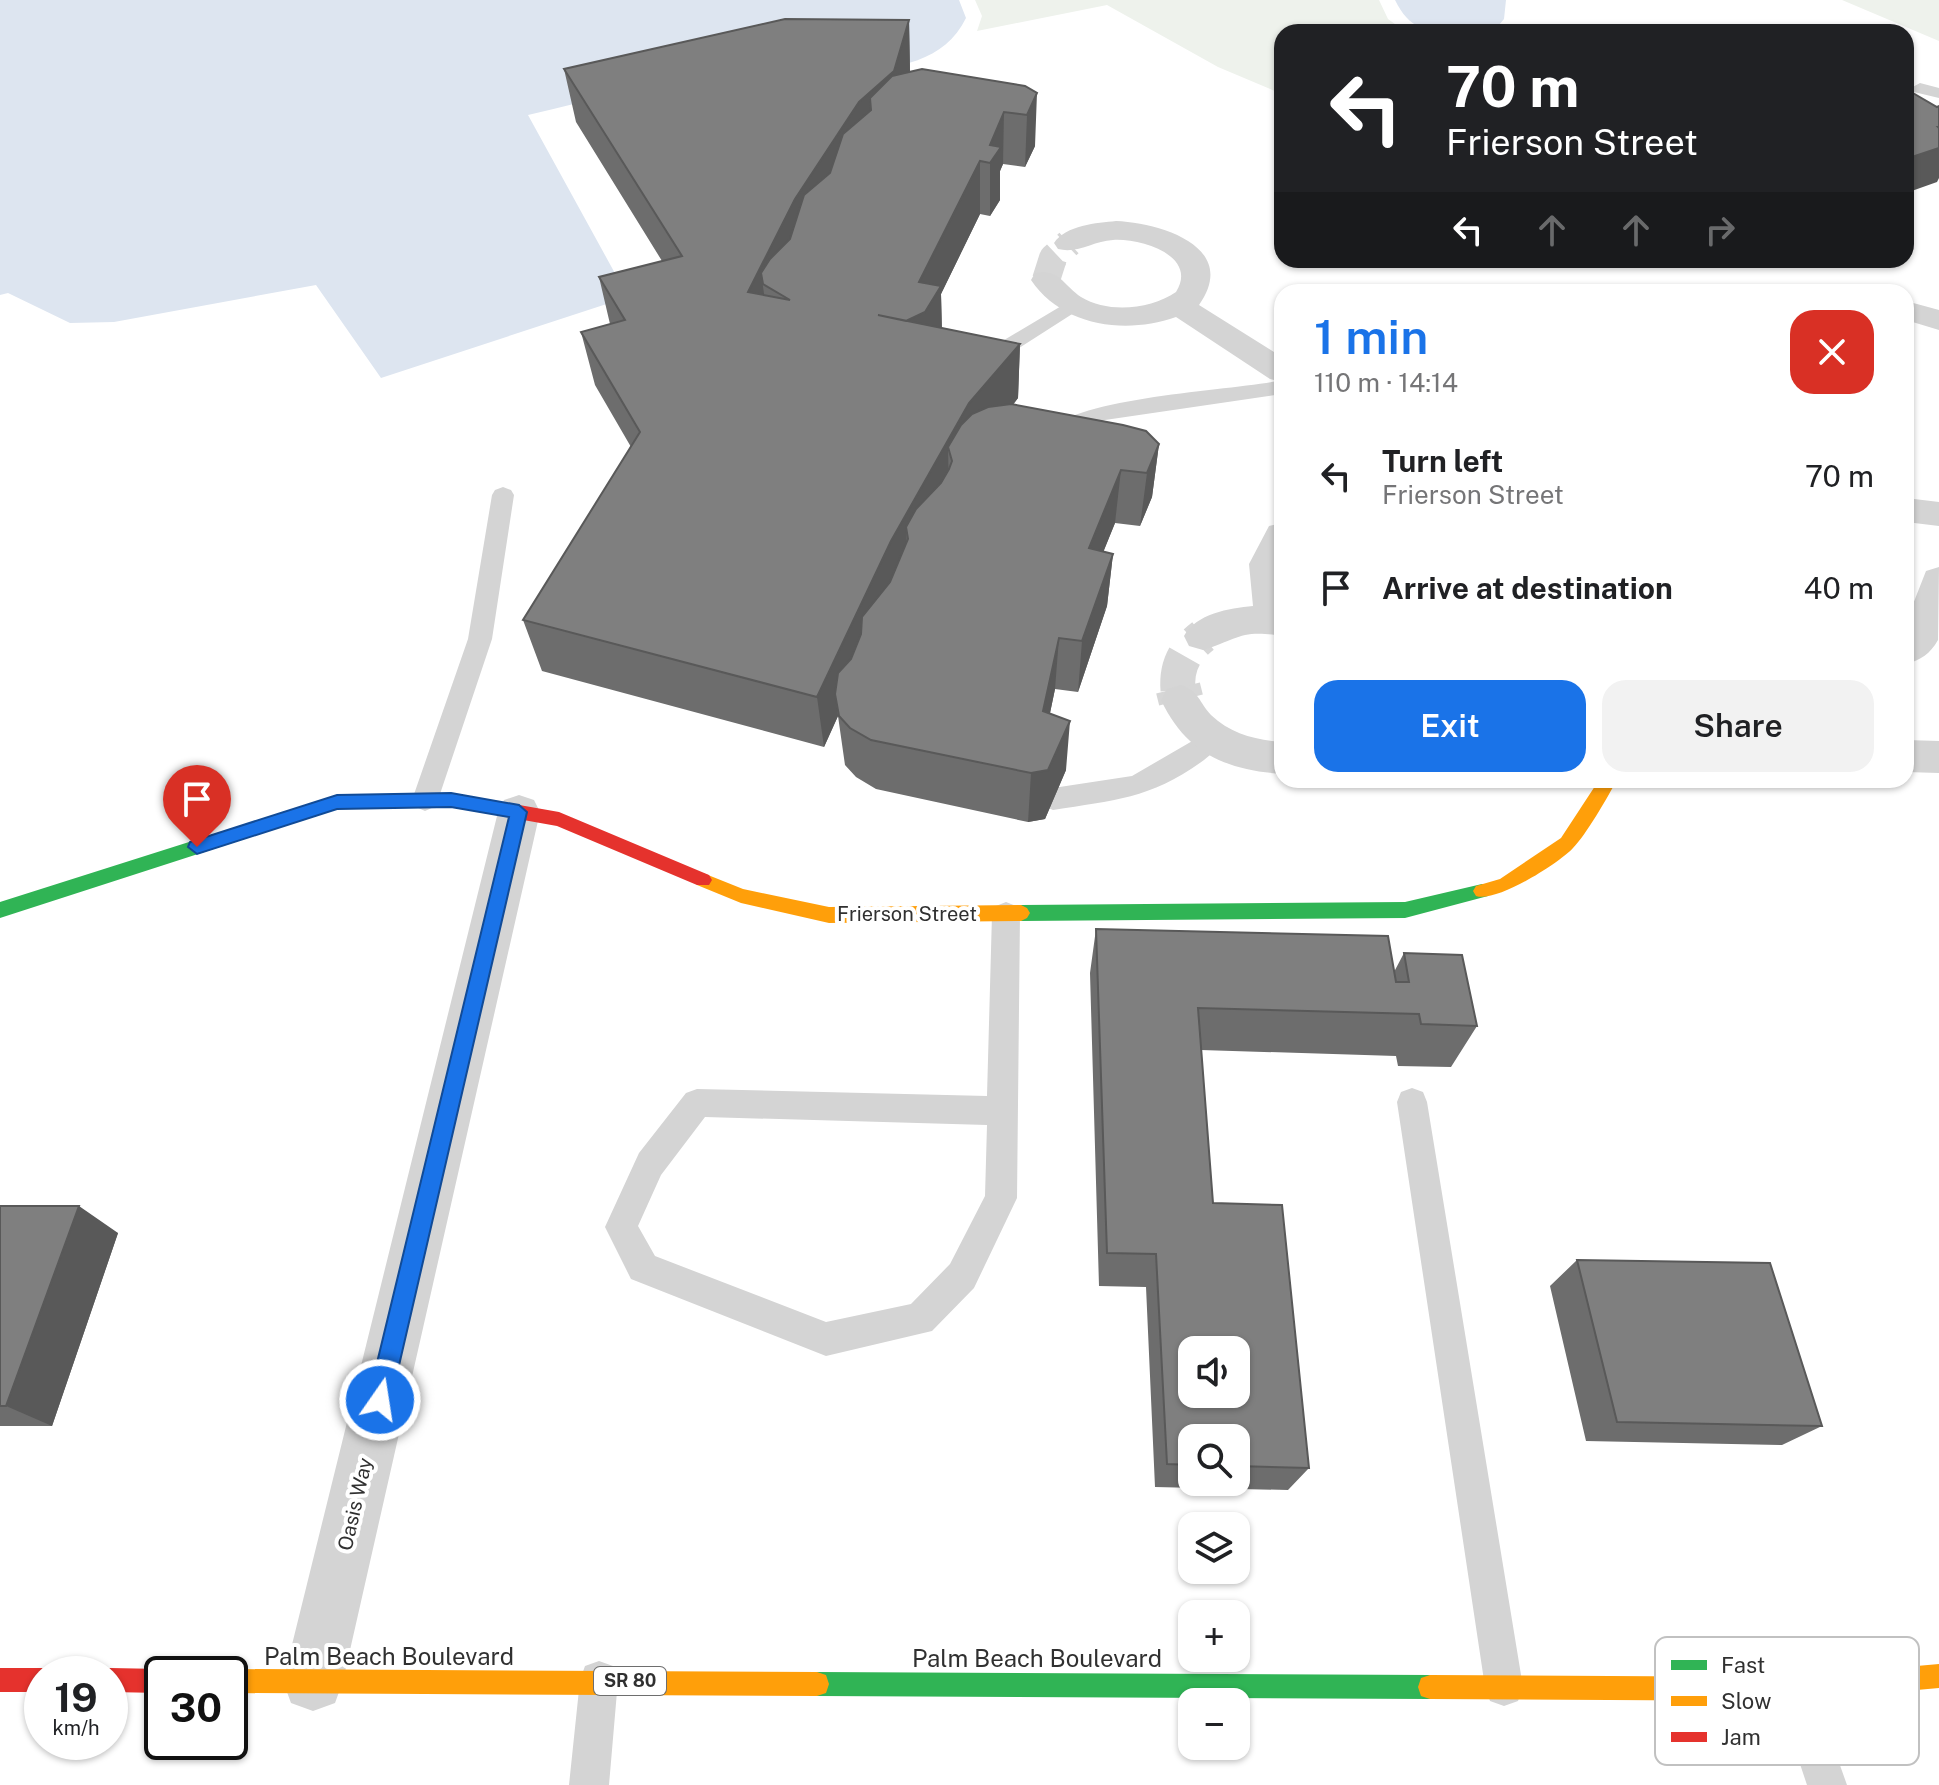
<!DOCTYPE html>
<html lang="en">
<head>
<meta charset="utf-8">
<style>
	:root { --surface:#fff; --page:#f2f2f2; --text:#202124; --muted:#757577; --accent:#1a73e8 }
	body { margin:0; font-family:"Public Sans",sans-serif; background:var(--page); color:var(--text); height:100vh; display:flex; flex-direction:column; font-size:30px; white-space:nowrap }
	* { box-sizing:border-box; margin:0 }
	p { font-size:26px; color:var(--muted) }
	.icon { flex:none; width:44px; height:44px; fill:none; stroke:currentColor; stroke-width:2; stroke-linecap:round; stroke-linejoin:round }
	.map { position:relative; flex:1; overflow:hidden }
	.drawer { position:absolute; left:1274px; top:284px; width:640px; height:504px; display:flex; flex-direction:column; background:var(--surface); border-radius:24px; box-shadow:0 2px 6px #0004 }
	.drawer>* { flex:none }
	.banner { position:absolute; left:1274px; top:24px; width:640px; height:244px; border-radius:24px; box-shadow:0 2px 6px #0004; background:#202124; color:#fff; overflow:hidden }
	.fabs { position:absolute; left:1178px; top:1336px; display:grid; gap:16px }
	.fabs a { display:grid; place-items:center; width:72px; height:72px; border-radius:16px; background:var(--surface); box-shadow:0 2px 6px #0004; font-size:40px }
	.speed { position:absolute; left:24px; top:1656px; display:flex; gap:16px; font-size:40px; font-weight:700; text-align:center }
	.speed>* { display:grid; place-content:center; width:104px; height:104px; border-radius:50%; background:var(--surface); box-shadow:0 2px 6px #0004; line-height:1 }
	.speed small { font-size:20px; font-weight:400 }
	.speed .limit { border:4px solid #111; border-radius:12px; background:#fff; color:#111 }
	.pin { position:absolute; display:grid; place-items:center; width:68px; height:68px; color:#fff; margin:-82px -34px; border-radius:50% 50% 50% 0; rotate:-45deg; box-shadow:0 0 8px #0007 }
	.pin .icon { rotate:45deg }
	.me { position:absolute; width:88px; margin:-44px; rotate:13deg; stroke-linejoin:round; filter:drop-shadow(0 0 6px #0008) }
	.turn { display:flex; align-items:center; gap:28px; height:168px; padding:0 40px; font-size:36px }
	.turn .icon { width:104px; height:104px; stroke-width:2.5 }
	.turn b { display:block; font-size:56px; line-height:68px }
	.lanes { display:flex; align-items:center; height:76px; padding:0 40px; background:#0003; justify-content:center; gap:40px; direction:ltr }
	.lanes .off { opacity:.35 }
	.round { display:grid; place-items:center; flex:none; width:84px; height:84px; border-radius:24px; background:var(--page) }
	.overview { display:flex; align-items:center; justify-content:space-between; height:136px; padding:0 40px }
	h1 { font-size:48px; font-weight:600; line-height:60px; color:var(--accent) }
	.action { display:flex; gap:16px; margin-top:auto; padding:16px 40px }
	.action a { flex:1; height:92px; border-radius:24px; background:var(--accent); color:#fff; font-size:32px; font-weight:600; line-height:92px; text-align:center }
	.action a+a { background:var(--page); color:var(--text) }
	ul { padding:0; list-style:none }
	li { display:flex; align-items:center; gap:24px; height:112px; padding:0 40px }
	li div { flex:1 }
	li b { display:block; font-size:30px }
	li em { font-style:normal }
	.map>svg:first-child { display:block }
</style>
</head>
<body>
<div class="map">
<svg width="1939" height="1785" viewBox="0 0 1939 1785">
	<rect width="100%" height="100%" fill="#fff"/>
	<!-- green -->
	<path fill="#eef2ec" d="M975,0H1379L1388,19L1406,32H1282V94L1218,67L1107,5L977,31L982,16Z
		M1842,0H1939V41Z"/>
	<!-- water -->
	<path fill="#dde5f0" d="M0,0H959L966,18C926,100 795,56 724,70C658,82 593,100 528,115L628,297L381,378L316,285L114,322L70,323L8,293L0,295Z
		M1395,0H1506L1504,19L1493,32C1452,32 1416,44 1395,0Z"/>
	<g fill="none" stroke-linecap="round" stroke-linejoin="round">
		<!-- street-tunnel-far2 -->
		<path stroke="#d6d6d6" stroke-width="28" stroke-dasharray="28 14" stroke-linecap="butt" d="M1046,280L1053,258L1069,243"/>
		<!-- street-tunnel-far1 -->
		<path stroke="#d6d6d6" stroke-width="35" stroke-dasharray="35 18" stroke-linecap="butt" d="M1178,690C1176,666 1185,650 1203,636"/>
		<!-- street-tunnel -->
		<path stroke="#d6d6d6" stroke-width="45" stroke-dasharray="45 22" stroke-linecap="butt" d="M1178,688L1181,700"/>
		<!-- lane -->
		<path fill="#d4d4d4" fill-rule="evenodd" d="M1920,83L1939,88V98L1914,92L1911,88Z
			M1073,299L1083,305L1080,309L1002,359L981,363L971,357L974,353L989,349Z
			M1282,380V394L1105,420L1055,442L1047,440L1044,435C1070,396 1233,391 1282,380Z
			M503,487L511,490L514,495L492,639L438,800L434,807L425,811L416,807L412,800L468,639L492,495L495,490Z
			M1213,729L1222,732L1226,739C1221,748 1212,753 1204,760C1151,799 1115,800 1053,810L1044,806L1040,799L1044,792L1053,788L1132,776Z
			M1006,902L1016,906L1020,914L1017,1198L974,1288L932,1331L826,1356L631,1279L605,1227L639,1153L686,1093L697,1089L987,1096L992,914L996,906ZM705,1117L987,1125L985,1196L950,1264L911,1304L826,1322L655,1256L638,1226L661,1175Z
			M1412,1088L1423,1092L1427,1102L1523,1687L1518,1701L1504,1706L1490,1701L1485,1687L1397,1102L1401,1092Z
			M599,1661L613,1666L618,1680L609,1785H569L580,1680L585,1666Z
			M1794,1670L1808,1675L1847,1785H1807L1775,1689L1780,1675Z"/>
		<!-- street -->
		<path fill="#d4d4d4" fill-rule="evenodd" d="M1116,221C1161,223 1240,247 1199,305L1282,357V382L1270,379L1176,317C1125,335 1062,326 1031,280L1035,273C1059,268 1063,285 1081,297C1109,314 1151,309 1176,292C1199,255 1139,238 1113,240C1093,241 1078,254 1058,249L1054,243C1066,225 1097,223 1116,221Z
			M1906,301L1939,310V330L1906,320Z
			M1906,498L1939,502V526L1906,522Z
			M1282,523V636C1241,629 1238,639 1203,650L1189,646L1184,636C1196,614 1229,608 1253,606L1249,564L1269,526Z
			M1939,567L1938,640C1930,654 1921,660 1906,664V622L1926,571Z
			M1181,685C1199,691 1199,702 1211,715C1231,734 1256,740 1282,742V774C1226,770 1186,753 1161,700L1167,689Z
			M1906,740L1939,741V773L1906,772Z
			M519,795L534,800L540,812L343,1681L335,1703L313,1711L291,1703L283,1681L498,812L504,800Z"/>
		<!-- fast -->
		<path fill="#30b455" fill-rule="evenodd" d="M405,794L411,796L414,801L411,806L337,809L0,918V902L337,795Z
			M1482,884L1488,886L1491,891L1488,896L1405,918L1021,921L1015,918L1012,913L1015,908L1021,905L1405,902Z
			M817,1672L1430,1675L1439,1678L1442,1687L1439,1696L1430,1699L817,1696L808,1693L805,1684L808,1675Z"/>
		<!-- slow -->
		<path fill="#ff9f0a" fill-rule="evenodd" d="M1599,780H1617C1607,798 1586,835 1573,848C1558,864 1496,903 1476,896L1473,891L1476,886L1500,879L1561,838Z
			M703,873L743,889L829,907L1021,905L1027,908L1030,913L1027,918L1021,921L829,923L741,903L697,885L694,880L697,875Z
			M1939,1664V1688L1794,1701L1430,1699L1421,1696L1418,1687L1421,1678L1430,1675L1794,1677Z
			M230,1669L817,1672L826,1675L829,1684L826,1693L817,1696L230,1693V1674H220Z"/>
		<!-- jam -->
		<path fill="#e5322d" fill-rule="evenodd" d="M451,793L559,812L709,875L712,880L709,885H697L557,826L451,807L405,808L396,801L405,794Z
			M0,1668H42L52,1674H42V1692H0Z
			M110,1668L162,1669L172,1674H162V1693L110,1692V1674H100Z"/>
	</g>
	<!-- wall -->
	<path fill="#6d6d6d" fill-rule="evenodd" d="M909,20L910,72L1025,86L1035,146L1025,167L1003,164L1000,171V200L990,216L980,214L941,294L942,328L1020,344L1018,398L1013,405L1159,444L1152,497L1140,526L1115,523L1103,552L1113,554L1107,606L1078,692L1055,689L1050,713L1066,770L1045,819L1028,822L876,789L856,777L845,765L838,716L824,747L542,671L523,620L631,447L595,385L581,332L610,324L599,277L662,261L576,122L564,69Z
		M1096,929L1394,972L1404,953L1477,1026L1451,1067L1398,1066L1396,1056L1201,1050L1213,1203L1309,1468L1288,1490L1155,1487L1146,1287L1099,1286L1090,973ZM1192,1438H1236V1482H1192Z
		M0,1206L118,1233L52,1426H0Z
		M1577,1260L1822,1426L1782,1445L1586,1441L1550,1286Z"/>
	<!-- shaded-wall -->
	<path fill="#595959" d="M909,20L910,72L873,145L761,273L768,321L748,292L795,199Z
		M1037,93L1035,146L1025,167L1027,115Z
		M1004,112L1003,164L1000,171V200L990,216V145Z
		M1939,127V178L1937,182L1906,193V159Z
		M980,161V214L941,294L942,340L906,321L919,282Z
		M1020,344L1018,398L969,457L952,461L948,447L949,494L906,527L908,568L835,694L838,716L824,747L817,697L891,541L969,403Z
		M1159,444L1152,497L1140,526L1147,473Z
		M1121,470L1115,523L1084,600L1089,548Z
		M1113,554L1107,606L1078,692L1082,641Z
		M1059,638L1055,689L1040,761L1043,711Z
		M1070,721L1066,770L1045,819L1028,822L1031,773Z
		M79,1206L118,1233L52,1426L6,1406Z"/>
	<!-- building -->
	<path fill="#7f7f7f" stroke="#595959" stroke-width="2" fill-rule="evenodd" d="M785,19L909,20L894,71L859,102L795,199L748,292L790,300L763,284L761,273L770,259L790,239L804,195L830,173L843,134L871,110L870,98L892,76L922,69L1025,86L1037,93L1027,115L1004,112L990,145L1001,147L990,163L980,161L919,282L941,286L925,312L906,321L878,315L1020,344L969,403L891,541L817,697L523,620L640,432L581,332L625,320L599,277L682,256L564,69Z
		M1906,89L1937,107L1939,106V127H1938L1939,128V148L1906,159Z
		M1011,404L1123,425L1146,431L1159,444L1147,473L1121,470L1089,548L1113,554L1082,641L1059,638L1043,711L1070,721L1048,770L1031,773L871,740L850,728L839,716L835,694L838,673L851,659L861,634L862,617L890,582L908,539L906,527L916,509L941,483L949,469L952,461L948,447L961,425L972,414L988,407Z
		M1096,929L1388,936L1396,982H1409L1404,953L1462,955L1477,1026L1421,1024L1419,1014L1198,1008L1213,1203L1282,1205L1309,1468L1236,1466V1438H1192V1465L1167,1464L1156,1254L1107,1253ZM1192,1350H1236V1394H1192Z
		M0,1206H79L6,1406H0Z
		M1577,1260L1770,1263L1822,1426L1617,1422Z"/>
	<!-- route -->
	<path fill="#1a73e8" stroke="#114b97" stroke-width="2" d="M451,793L519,805L527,812L391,1400L388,1408L380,1412L372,1408L368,1400L509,817L451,807L337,809L197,854L188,847L190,842L337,795Z"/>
	<g text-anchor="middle" stroke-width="8" stroke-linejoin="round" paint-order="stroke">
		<!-- shield labels -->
		<rect fill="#fff" stroke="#6e6e6e" stroke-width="2" x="594" y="1667" width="72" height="28" rx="6"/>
		<g font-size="18" font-weight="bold" fill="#303030">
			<text x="630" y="1687">SR 80</text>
		</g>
		<!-- street labels -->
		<g font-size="20" fill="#303030" stroke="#fff">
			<text x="907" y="921">Frierson Street</text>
			<text transform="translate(355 1504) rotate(-77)" y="7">Oasis Way</text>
		</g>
		<!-- near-street labels -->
		<g font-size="24" fill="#303030" stroke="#fff">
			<text x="389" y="1665">Palm Beach Boulevard</text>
			<text x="1037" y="1667">Palm Beach Boulevard</text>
		</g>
	</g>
	<!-- legend -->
	<rect x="1655" y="1637" width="264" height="128" rx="12" fill="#fff" stroke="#c1c1c1" stroke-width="2"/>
	<rect x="1671" y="1660" width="36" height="10" fill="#30b455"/>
	<rect x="1671" y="1696" width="36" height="10" fill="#ff9f0a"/>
	<rect x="1671" y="1732" width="36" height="10" fill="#e5322d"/>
	<g font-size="22" fill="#303030">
		<text x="1721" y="1673">Fast</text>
		<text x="1721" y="1709">Slow</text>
		<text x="1721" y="1745">Jam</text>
	</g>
</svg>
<div class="fabs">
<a><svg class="icon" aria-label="sound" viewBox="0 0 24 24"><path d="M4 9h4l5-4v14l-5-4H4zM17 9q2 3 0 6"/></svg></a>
<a><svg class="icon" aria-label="search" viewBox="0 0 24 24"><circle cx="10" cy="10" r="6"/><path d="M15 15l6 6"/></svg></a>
<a><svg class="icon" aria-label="layers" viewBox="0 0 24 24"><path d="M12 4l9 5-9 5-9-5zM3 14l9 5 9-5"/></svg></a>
<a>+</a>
<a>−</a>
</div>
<div class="speed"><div>19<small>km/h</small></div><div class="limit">30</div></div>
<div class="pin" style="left:197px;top:847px;background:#d93025"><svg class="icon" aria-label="arrive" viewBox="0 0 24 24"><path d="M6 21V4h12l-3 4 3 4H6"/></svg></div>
<svg class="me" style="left:380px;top:1400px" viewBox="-20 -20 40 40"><circle r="17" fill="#1a73e8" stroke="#fff" stroke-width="3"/><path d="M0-11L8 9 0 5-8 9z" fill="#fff"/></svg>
<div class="banner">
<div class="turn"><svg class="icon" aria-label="left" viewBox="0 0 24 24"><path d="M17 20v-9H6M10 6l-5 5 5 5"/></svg><div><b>70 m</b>Frierson Street</div></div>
<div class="lanes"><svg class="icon" aria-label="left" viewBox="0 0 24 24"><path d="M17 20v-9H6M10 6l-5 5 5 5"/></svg><svg class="icon off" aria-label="ahead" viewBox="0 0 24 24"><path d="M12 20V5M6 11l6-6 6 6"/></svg><svg class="icon off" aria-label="ahead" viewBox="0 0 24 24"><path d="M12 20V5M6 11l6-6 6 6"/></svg><svg class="icon off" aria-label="right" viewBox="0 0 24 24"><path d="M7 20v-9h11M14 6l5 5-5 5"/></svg></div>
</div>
<section class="drawer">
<div class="overview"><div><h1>1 min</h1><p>110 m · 14:14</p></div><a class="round" style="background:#d93025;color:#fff"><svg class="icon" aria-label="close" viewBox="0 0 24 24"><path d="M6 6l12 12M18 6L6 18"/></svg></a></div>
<ul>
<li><svg class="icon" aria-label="left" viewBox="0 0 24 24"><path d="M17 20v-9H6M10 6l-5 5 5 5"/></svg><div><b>Turn left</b><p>Frierson Street</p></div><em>70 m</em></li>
<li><svg class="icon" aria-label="arrive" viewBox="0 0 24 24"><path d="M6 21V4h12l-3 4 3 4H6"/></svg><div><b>Arrive at destination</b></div><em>40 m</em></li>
</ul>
<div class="action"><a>Exit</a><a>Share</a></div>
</section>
</div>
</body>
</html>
